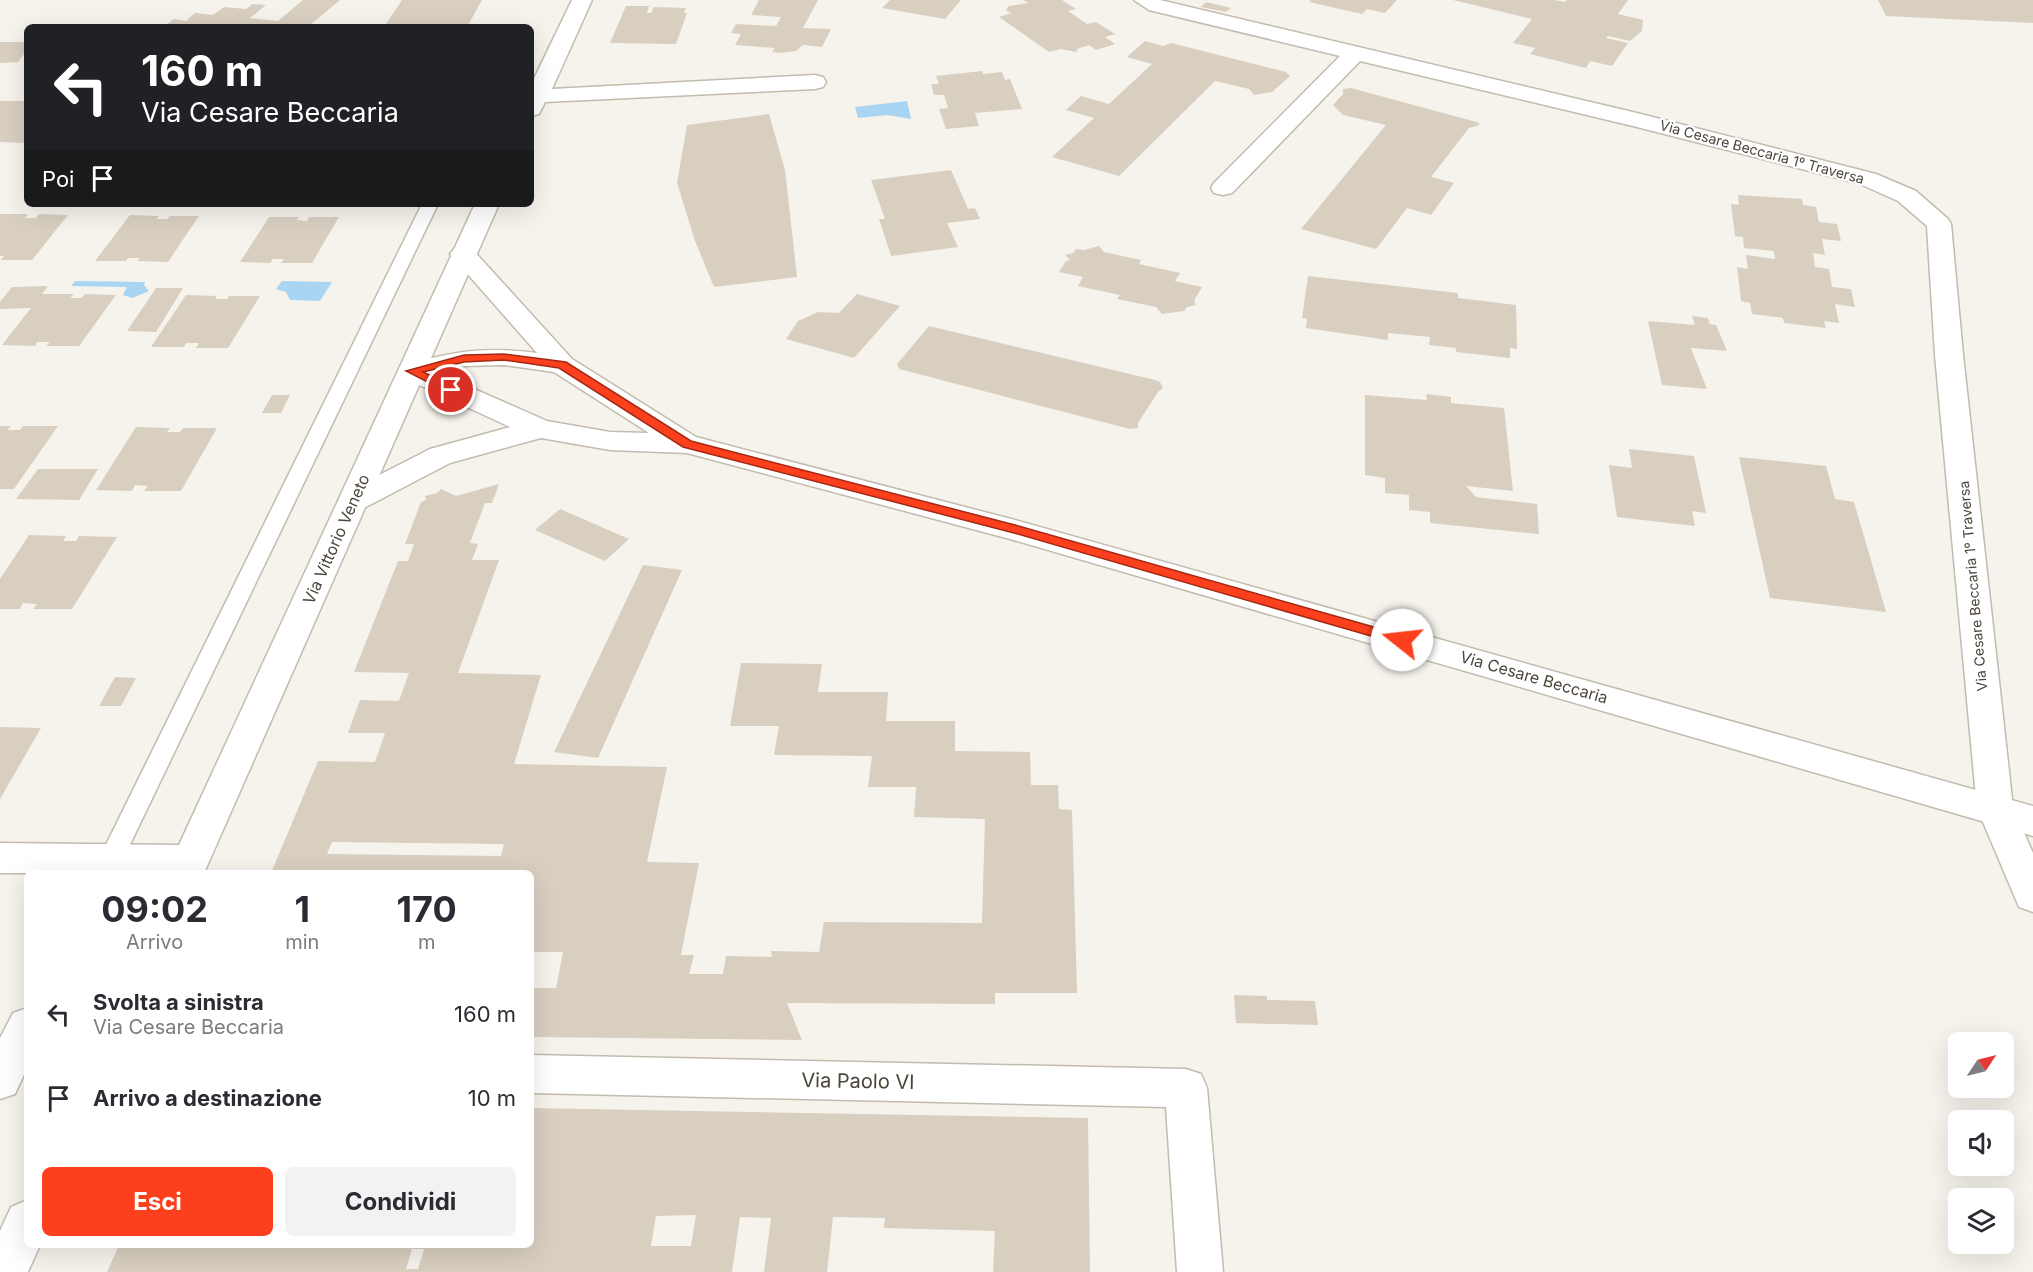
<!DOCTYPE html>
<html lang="it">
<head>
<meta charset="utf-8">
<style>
	:root { --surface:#fff; --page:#f2f2f3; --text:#2b2b33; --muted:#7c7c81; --accent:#fc3f1d }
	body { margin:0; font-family:Inter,sans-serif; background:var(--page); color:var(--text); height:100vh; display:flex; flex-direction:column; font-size:22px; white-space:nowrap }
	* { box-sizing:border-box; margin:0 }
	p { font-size:20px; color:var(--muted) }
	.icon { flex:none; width:33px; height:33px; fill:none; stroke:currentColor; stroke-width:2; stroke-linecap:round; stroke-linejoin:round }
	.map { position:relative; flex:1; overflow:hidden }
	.sheet { position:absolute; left:24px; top:870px; width:510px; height:378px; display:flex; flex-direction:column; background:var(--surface); border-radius:9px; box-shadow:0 6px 24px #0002 }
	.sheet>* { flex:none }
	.banner { position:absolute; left:24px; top:24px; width:510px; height:183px; border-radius:9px; box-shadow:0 6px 24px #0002; background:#202124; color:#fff; overflow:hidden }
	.needle { width:39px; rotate:55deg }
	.fabs { position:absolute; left:1948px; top:1032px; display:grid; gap:12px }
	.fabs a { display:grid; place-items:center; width:66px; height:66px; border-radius:9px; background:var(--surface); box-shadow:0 6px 24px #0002; font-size:30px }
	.pin { position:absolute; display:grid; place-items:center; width:51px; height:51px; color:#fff; margin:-26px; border:3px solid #fff; border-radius:50%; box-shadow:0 2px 6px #0007 }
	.me { position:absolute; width:66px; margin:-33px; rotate:286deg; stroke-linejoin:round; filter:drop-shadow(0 0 4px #0008) }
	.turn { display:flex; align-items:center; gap:21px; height:126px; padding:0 18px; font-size:27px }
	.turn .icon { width:78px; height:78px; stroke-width:2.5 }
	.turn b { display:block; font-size:42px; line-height:51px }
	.then { display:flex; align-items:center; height:57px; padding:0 18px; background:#0003; gap:12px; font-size:22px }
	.eta { display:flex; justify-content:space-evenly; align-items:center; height:102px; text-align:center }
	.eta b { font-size:36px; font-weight:700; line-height:42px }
	.button { display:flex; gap:12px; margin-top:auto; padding:12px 18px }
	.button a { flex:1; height:69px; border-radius:9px; background:var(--accent); color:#fff; font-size:24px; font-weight:700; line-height:69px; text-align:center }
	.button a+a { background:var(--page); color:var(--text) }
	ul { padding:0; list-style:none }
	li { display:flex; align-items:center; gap:18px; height:84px; padding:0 18px }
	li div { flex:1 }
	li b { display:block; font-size:22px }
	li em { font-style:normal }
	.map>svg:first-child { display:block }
</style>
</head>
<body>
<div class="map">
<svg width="2033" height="1272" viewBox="0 0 2033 1272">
	<rect width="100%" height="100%" fill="#f6f3ec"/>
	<!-- water -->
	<path fill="#a9d4f2" d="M907,101L911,119L887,115L858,118L855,107Z
		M75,281L145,282L144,285L149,291L132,298L123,295L127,287L71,286Z
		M282,281L332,282L320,301L290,300L286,292L276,289Z"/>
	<!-- building -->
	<path fill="#d8cfc1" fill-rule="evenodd" d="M303,0H340L309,26L150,27L154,24L166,25L174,19L186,21L195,13L213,15L224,7L246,9L252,4L266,5L250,18L278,21Z
		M402,0H482L467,27H384Z
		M759,0H818L803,28L831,29L822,47L803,45L796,51L781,53L772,52L775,48L735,45L741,34L731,33L736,24L776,26L781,17L751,15Z
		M890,0H961L945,19L882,8Z
		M1023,0H1062L1076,9L1068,11L1087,24L1096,22L1115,34L1105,37L1115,44L1096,50L1089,45L1077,49V52L1061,49L1049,52L999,17L1011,13L1006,10L1009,6L1028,3Z
		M1311,0H1397L1385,13L1367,9L1362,14L1309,2Z
		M1453,0H1554L1565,2L1567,0H1628L1618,14L1643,20L1642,31L1630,41L1608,36L1606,38L1628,43L1612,66L1590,61L1586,68L1530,54L1535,48L1513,43L1532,19Z
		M1878,0H2033V23L1886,16Z
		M1206,2L1231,8L1226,12L1201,7Z
		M626,6H649L647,13H651L654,7L686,8L684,13H687L676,44L610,43Z
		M1145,41L1163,46L1171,43L1286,72L1290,76L1272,92L1254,95L1249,89L1215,81L1119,176L1052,157L1094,118L1066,110L1081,96L1109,104L1152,64L1127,57Z
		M0,42H27V50L18,62L0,63Z
		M982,71L983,74L1002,72L1005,80L1010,79L1022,109L975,113L979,126L946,129L939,109L948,108L944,95H934L931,84H939L936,76Z
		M1351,88L1480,123L1477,126L1469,128L1431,177L1454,183L1431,215L1407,208L1376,249L1301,229L1386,125L1343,115L1333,105L1343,94V89Z
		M0,101H27V143L0,142Z
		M769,114L785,170L797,277L714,287L695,241L677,183L687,125Z
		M951,170L968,209L975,208L980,219L947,223L958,247L891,256L879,219H885L871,180Z
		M1738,195L1802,199L1803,205L1816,207L1819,222L1837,224L1841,241L1822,239L1825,255L1813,253L1815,267L1829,269L1832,287L1851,289L1855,307L1835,304L1839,323L1824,321L1826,328L1784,323L1783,318L1752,314L1750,303L1741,301L1737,267L1748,269L1746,255L1775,259L1774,251L1744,248L1743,237L1735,236L1731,204L1739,205Z
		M0,214H28L25,218H36L39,214L68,215L32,260H1L4,256H0Z
		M130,215L159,216L157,219H167L170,216H199L168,262L137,261L140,258H128L126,261H95Z
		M269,217H299L296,220L307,221L309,217H339L312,263H281L284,259H272L271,263L240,262Z
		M1099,246L1104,252L1141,260L1139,264L1180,273L1175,281L1202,287L1194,301L1196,305L1187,307L1184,311L1162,314L1156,307L1117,299L1120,295L1078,286L1083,277L1059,272L1066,261L1070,260L1065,255L1073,253L1076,249L1084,250Z
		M1308,276L1458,293V298L1516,305L1517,349L1510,348V358L1456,352V348L1429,345L1430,337L1388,333V340L1306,328L1307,319L1302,318Z
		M48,286L42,294H74L70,298H81L85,294L116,295L79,346H46L50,342H37L35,346L2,345L31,308L0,309V302L12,287Z
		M156,288H183L156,332L127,331Z
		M857,294L900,306L854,358L786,339L798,321L818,312L839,313Z
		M186,295L217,296L215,299H227L229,296H260L228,348H196L199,343H186L184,347H151Z
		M1692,316L1708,318L1710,324L1716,325L1727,351L1691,348L1707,389L1662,385L1648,321L1695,325Z
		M929,326L1155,380L1160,382L1163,388L1158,392L1138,423V428L1130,429L899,369L897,364Z
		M1426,394L1451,397V403L1504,408L1513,491L1466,486L1476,497L1537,504L1539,534L1430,523V512L1409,510V495L1385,493V478L1365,475V395L1427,400Z
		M272,395H290L281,413H262Z
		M0,426H11L7,430H20L23,426H58L14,489H0Z
		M136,427L170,428L167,432H180L183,428H217L181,491H144L148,486L135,485L132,491L96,490Z
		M1629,449L1694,456L1706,513L1692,511L1695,526L1617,517L1609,465L1632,468Z
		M1739,457L1826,466L1835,499L1854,502L1886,612L1770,598Z
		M38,469H98L79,500L16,499Z
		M499,484L492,503H485L470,543L478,544L472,560H499L458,673L541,675L514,764L667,767L647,862L699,863L681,955H694L689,974H723L726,956L772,957L771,951L819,952L824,922L982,923L985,819L914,817L916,787H868L872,756L774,755L779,726H730L741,663L822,664L818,692H888L886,721H955V751L1030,752L1031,785H1058L1059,809L1072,810L1077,993H995V1004L787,1003L802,1040L531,1037V988H556L563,952H531V873H271L318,761L375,762L385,733H348L360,700L399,701L409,673L354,672L398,561H408L414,544H405L421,502L426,500L425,496L437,493L441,489L456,496ZM332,842L504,844L501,856L327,854Z
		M560,509L629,539L605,561L535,530Z
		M29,535L66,536L63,541H76L79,536L117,537L72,609H33L37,604L23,603L20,609H0V579Z
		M643,565L682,570L598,758L554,752Z
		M115,677L136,678L121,706H99Z
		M0,727L41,728L0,799Z
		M1234,995L1267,996V1000L1315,1001L1318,1025L1236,1023Z
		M531,1108L1088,1118L1090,1272H993L995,1231L884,1228L885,1218L833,1217L827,1272H764L771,1218L740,1217L732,1272H107L119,1245H233L278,1248L280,1245H531ZM696,1215L691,1246H651L656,1216ZM412,1249H424L418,1269H406Z"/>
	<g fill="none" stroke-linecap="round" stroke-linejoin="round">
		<!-- service casing -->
		<g stroke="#c2bbae" stroke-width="3">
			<path id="service" d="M422,204H438L123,859L119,866L111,869L103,866L99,859Z"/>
		</g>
		<!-- minor casing -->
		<g stroke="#c2bbae" stroke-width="3">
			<path id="minor" d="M572,0H592L552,89L815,75L823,77L826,82L823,87L815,89L545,102L539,114L531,116V85Z
				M1134,0H1160L1641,114L1876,174L1916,191L1948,219L1951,224L1963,355L2013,808L2033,853V912L2019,907L1977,808L1935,355L1927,226L1898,201L1860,184L1637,127L1360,61L1232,193L1223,195L1214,193L1211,188L1214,183L1340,56L1149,10Z
				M475,204H499L204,873H0V843L179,845Z
				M27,1008V1068L15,1094L0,1099V1038L13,1013Z
				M531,1055L1186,1069L1201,1074L1207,1088L1223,1272H1177L1166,1107L531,1093Z
				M27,1200V1245H40L28,1272H0V1231L11,1207Z"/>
		</g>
		<!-- tertiary casing -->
		<g stroke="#c2bbae" stroke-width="3">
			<path id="tertiary" d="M463,246L472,249L572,359L696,437L1015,520L2033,806V836L1010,539L687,453L610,450L541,438L450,463L364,508L353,511L342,508L338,501L342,494L430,449L510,427L402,377L398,371L402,365C455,352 482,346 537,353L450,254L454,249ZM504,365L554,372L649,433L610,432L547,421L438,373L464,366Z"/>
		</g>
		<!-- service -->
		<use href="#service" fill="#fff" fill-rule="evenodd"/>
		<!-- minor -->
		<use href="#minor" fill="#fff" fill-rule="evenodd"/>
		<!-- tertiary -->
		<use href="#tertiary" fill="#fff" fill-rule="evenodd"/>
	</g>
	<!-- route -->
	<path fill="#fc3f1d" stroke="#a42913" stroke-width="1.5" d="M504,354L566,362L691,441L1015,525L1402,635L1409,640L1402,645L1014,533L683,447L559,368L504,360L464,362L423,372L455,387V393L451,394L406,371L464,355Z"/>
	<g text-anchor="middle" stroke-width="4.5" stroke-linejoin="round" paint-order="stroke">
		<!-- far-street labels -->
		<g font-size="14" fill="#4b4439" stroke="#fff">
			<text transform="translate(1762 152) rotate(15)" y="5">Via Cesare Beccaria 1º Traversa</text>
			<text transform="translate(1973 586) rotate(-95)" y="5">Via Cesare Beccaria 1º Traversa</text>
		</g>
		<!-- street labels -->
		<g font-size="16" fill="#4b4439" stroke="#fff">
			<text transform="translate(336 539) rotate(-66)" y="6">Via Vittorio Veneto</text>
			<text transform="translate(1534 677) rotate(16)" y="6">Via Cesare Beccaria</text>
		</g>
		<!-- near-street labels -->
		<g font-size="20" fill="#4b4439" stroke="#fff">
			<text transform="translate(858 1081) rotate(1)" y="7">Via Paolo VI</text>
		</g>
	</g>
</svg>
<div class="fabs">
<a><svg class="needle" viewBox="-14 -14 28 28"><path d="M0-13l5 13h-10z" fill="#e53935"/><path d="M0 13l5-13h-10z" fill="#7c7c81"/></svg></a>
<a><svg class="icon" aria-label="sound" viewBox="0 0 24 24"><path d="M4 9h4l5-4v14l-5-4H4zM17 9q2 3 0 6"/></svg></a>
<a><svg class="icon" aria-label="layers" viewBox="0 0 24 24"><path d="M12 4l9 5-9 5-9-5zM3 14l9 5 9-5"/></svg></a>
</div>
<div class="pin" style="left:451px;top:390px;background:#d93025"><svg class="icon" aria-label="arrive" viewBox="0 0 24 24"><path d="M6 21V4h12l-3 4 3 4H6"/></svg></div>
<svg class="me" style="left:1402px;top:640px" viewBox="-20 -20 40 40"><circle r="19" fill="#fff"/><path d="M0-13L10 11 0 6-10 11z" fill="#fc3f1d"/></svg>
<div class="banner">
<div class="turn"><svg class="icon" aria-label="left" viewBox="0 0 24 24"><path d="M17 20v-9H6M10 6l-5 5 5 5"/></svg><div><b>160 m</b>Via Cesare Beccaria</div></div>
<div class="then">Poi<svg class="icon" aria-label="arrive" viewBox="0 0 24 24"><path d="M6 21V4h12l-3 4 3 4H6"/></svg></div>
</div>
<section class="sheet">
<div class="eta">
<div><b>09:02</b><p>Arrivo</p></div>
<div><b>1</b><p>min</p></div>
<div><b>170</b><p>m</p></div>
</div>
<ul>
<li><svg class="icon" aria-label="left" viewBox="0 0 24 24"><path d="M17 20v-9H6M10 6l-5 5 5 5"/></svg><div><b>Svolta a sinistra</b><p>Via Cesare Beccaria</p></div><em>160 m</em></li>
<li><svg class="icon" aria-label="arrive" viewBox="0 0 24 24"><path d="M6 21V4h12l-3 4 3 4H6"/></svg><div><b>Arrivo a destinazione</b></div><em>10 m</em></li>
</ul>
<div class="button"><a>Esci</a><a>Condividi</a></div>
</section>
</div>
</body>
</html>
